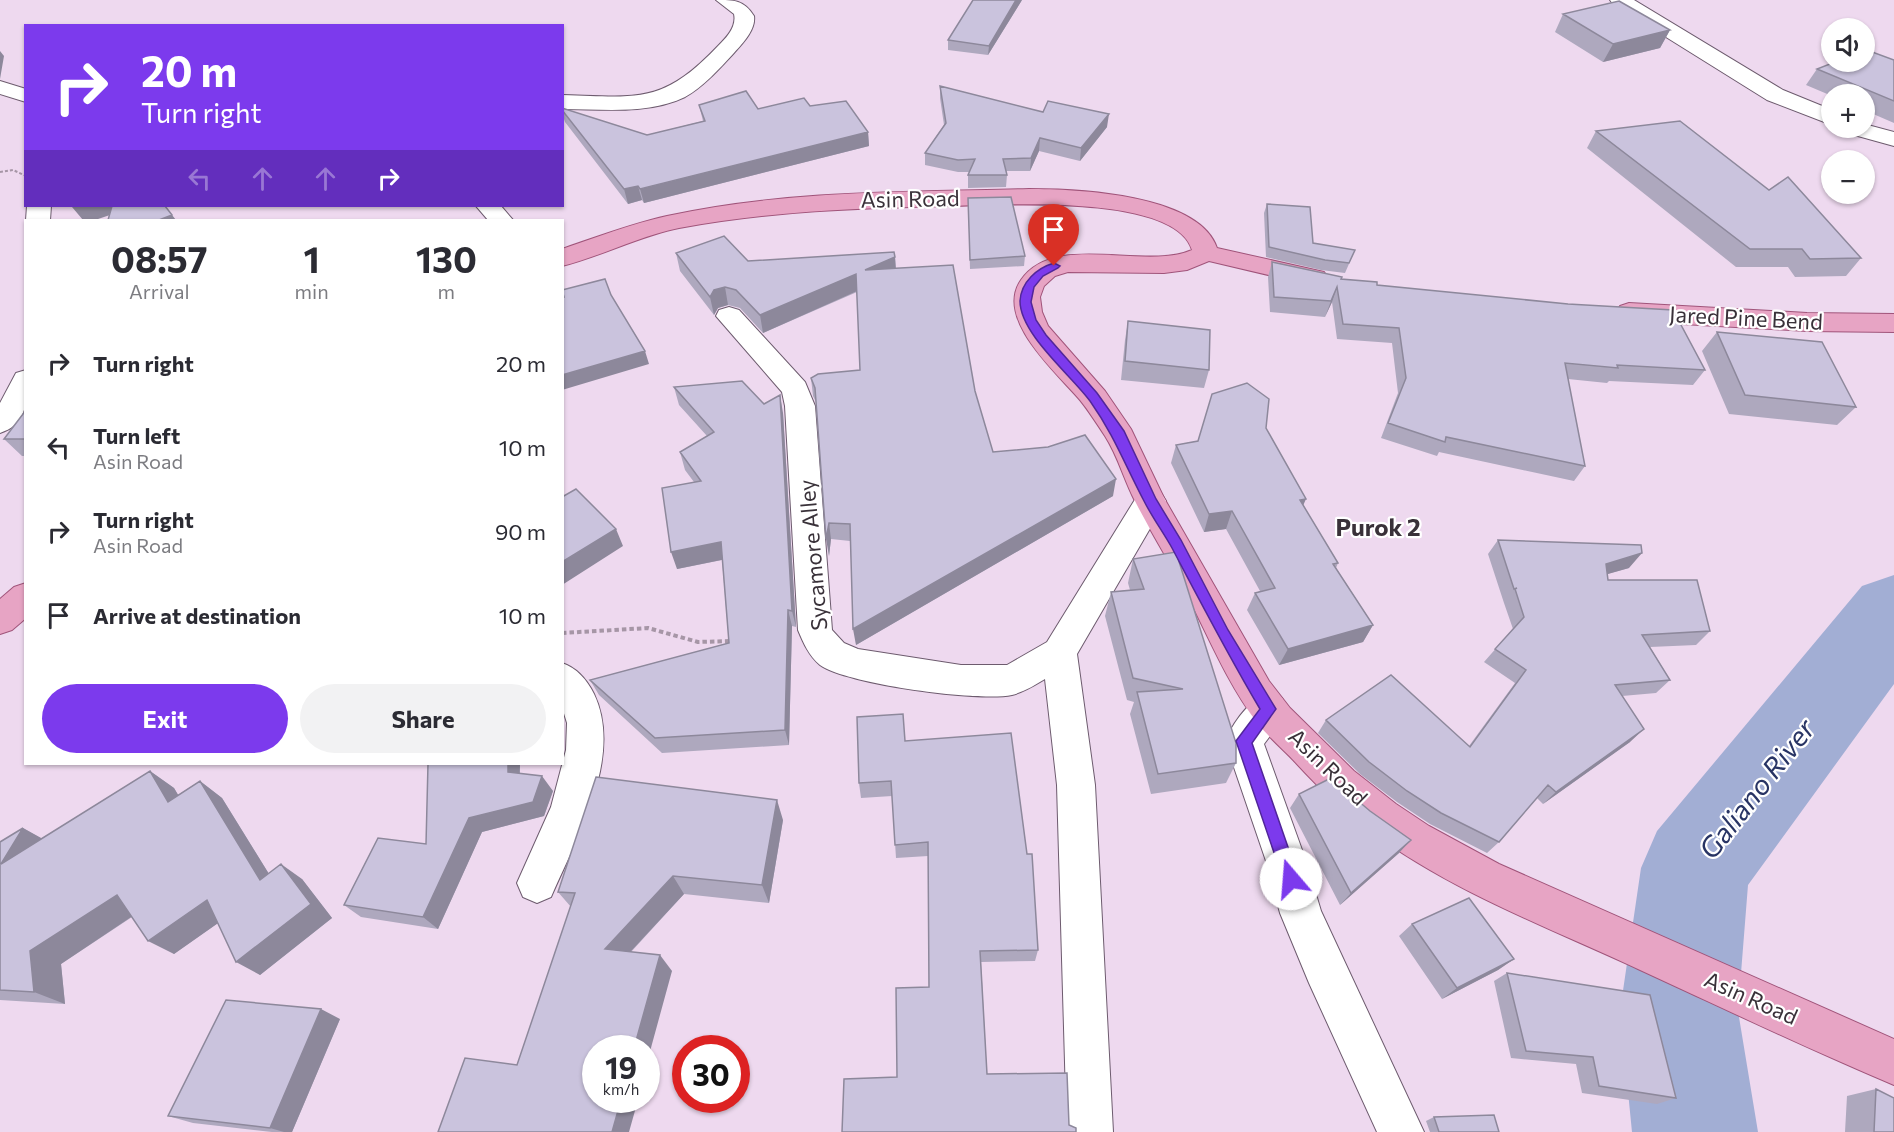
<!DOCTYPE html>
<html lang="en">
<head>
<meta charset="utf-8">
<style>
	:root { --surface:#fff; --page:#f2f2f3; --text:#2b2b33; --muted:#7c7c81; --accent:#7c3aed }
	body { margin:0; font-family:Commissioner,sans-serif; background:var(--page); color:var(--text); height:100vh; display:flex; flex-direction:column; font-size:22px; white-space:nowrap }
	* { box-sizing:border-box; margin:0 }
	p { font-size:20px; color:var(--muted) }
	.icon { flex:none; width:33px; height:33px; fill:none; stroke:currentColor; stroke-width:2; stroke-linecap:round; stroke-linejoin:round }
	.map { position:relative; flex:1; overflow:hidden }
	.panel { position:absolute; left:24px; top:219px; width:540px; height:546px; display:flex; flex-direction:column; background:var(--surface); border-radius:0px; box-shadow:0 2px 4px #0004 }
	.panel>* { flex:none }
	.guide { position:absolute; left:24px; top:24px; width:540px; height:183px; border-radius:0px; box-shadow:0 2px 4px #0004; background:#7c3aed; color:#fff; overflow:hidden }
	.fabs { position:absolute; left:1821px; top:18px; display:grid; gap:12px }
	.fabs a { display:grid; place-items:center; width:54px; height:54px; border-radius:50%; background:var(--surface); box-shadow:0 2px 4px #0004; font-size:30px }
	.speed { position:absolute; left:582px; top:1035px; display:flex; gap:12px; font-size:30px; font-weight:700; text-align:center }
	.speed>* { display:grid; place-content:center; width:78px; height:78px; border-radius:50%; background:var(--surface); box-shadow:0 2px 4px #0004; line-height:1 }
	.speed small { font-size:15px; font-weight:400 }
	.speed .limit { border:9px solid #d22; background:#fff; color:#111 }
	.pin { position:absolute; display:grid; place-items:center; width:51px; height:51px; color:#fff; margin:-62px -26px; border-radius:50% 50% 50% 0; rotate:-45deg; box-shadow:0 0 6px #0007 }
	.pin .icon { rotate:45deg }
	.me { position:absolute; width:66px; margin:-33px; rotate:342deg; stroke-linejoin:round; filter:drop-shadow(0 0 4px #0008) }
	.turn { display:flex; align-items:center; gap:21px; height:126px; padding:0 18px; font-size:27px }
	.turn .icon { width:78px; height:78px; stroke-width:2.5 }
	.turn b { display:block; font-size:42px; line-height:51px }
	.lanes { display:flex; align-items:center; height:57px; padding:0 18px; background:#0003; justify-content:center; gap:30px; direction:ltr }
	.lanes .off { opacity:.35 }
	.eta { display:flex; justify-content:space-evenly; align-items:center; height:102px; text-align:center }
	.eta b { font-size:36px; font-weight:700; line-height:42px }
	.cta { display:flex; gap:12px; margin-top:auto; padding:12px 18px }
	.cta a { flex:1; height:69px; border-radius:36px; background:var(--accent); color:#fff; font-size:24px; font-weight:700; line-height:69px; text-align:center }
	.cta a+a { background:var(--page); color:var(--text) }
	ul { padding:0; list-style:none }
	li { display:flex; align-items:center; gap:18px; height:84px; padding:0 18px }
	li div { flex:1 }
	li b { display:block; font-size:22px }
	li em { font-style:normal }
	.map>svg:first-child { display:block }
</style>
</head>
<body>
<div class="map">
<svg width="1894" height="1132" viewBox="0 0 1894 1132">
	<rect width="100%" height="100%" fill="#eed9ef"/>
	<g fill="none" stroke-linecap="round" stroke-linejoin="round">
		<!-- river -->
		<path fill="#a2aed4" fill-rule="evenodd" d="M1894,575V684L1748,885L1738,1011L1758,1132H1632L1620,1011L1641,868L1657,831L1862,586Z"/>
		<!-- minor casing -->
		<g stroke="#6d5b6e" stroke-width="2">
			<path id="minor" d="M716,0C734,0 744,0 754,16C756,30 742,44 733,54C719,69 703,87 685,97C648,115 602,109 562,109V95C638,97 662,105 718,46C726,38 737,27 734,14Z
				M1610,0H1634L1783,90L1832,110V125L1767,100L1613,4Z
				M0,81L26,89V102L0,94Z
				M1864,124L1894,132V146L1847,133L1844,128H1864Z
				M27,206H51L50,220H26Z
				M476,206H501L513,220H488Z
				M729,307L739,310L805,382L815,406L832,630L844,643L858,649L961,665H1007L1047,642L1139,493L1150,489L1161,493L1166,501L1077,654L1095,785L1113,1132H1067L1057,785L1045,679C1035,685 1024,692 1012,695C979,702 846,684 820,665C809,656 803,642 798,630L785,406L782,392L716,316L719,310Z
				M26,370C26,397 31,423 0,433V403L16,373Z
				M562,663C577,668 587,680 594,694C624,757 576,839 551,897L537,903L523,897L517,883L551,807L566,750L567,723L562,707Z
				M1269,693L1282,698L1287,709L1282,720L1264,744L1306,861L1321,911L1424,1132H1377L1309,983L1280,913L1266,861L1225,741C1234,722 1249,700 1269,693Z"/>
		</g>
		<!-- major casing -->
		<g stroke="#a0547a" stroke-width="2">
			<path id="major" d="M1029,189C1076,189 1199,194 1217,248L1324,272L1328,278L1324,284L1315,286L1209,261L1187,270L1164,273L1068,272L1055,276L1044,286L1040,297L1042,312L1048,326L1105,391L1131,429L1164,498L1269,681L1290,708L1354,771L1396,804L1429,826L1499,864L1894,1039V1085C1808,1049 1723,1008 1638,969C1547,927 1451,891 1370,831C1342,811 1319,788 1296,763C1283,749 1268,737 1256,721C1226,681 1207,633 1184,589C1168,559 1150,531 1135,501C1124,480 1118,456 1105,436C1097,424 1089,411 1080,400C1057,373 994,319 1021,280C1055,231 1144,271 1192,250C1175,193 999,205 951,206C860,208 770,211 679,228C639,236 602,256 562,266V249C597,237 631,224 667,216C785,190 909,192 1029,189Z
				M1629,303L1807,313L1894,314V332L1807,331L1629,321L1620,318L1616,312L1620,306Z
				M26,583V618L12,630L0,634V599L14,587Z"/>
		</g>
		<!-- path-far1 -->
		<path stroke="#a696a6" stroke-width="2" stroke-dasharray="3 2" stroke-linecap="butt" d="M0,172L13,170L26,176"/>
		<!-- path -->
		<path stroke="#a696a6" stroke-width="4" stroke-dasharray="4.5 3" stroke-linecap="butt" d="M562,633L648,628L698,642L733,641"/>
		<!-- minor -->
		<use href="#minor" fill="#fff" fill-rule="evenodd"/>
		<!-- major -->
		<use href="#major" fill="#e7a4c4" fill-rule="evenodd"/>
	</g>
	<!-- wall -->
	<path fill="#aea8be" d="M1022,0L988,55L948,50V40Z
		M1563,14L1670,30L1660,48L1603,62L1555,32Z
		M1894,60V123L1864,110V94H1832V96L1806,85L1817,69Z
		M940,86L1043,112L1107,127L1080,161L1039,151L1030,171H1006L1007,175L1006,187L968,188V175L970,172H958L925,165V153L944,125L940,98Z
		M699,105L758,109L810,106L868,132L869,146L644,203L642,200L628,204L565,122L562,113V108L647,135L703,121Z
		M1596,131L1769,190L1861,258L1846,276L1795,277L1788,267H1736L1587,148Z
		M968,198L1025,256L1024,266L970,269Z
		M1267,204L1313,243L1355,250L1345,273L1321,270L1266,257L1264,213Z
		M676,253L748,261L895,257L896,268L975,391L993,452L1113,496L856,645L850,541L831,539L829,556L816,402L813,396L811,378L860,370L857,292L763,333L740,308L728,305L718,308L714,315L680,271Z
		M1272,262L1341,279L1377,285L1705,370L1693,385L1609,381L1607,383L1568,379L1585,466L1574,481L1439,452L1437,456L1381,438L1398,393L1392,343L1337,339L1332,302L1325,317L1270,312L1268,277Z
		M1128,321L1209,370L1204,388L1121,380L1125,340Z
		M1717,332L1856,407L1837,425L1729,414L1702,351Z
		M674,387L764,404L783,413L796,627L792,626L789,745L662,753L599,695L590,680L729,643L722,560L677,569L694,482L685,470L680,452L707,436L679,405Z
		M26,410V456H22L4,439Z
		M1266,428L1303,505L1338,563L1336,568L1373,625L1363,642L1279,665L1247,610L1255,593L1260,591L1226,529L1204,532L1171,463L1176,445Z
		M1498,540L1629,568L1607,574L1608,580L1710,631L1696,645L1650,647L1670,680L1656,693L1622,696L1630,742L1543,804L1537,798L1499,842L1487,853L1430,824L1397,802L1360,774L1318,733L1326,720L1469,746L1515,683L1484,662L1513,629L1504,603L1505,602L1504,603L1488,554Z
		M1133,559L1236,763L1226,783L1151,794L1130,714L1134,702L1127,700L1105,616L1111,592L1130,590L1128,583Z
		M905,741L1038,950L1035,961L981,962L987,1074L1069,1125L897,1077L929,987L928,856L896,858L892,796L861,798L859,783Z
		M428,764H520V773L553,791L544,816L482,832L438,929L361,917L344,905L426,844Z
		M150,771L174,788L178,795L200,781L222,798L269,874L302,879L332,918L260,975L218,923L174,954L132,917L61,964L65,1004L0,1000V842L23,828L42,839Z
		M1299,794L1399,853L1340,905L1290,808Z
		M783,820L769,903L684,894L631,952L672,971L517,1065L571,907L558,892Z
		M1412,924L1514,959L1498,970L1442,999L1399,936Z
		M1507,973L1676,1098L1657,1104L1582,1093L1576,1064L1511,1058L1494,981Z
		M340,1019L292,1132H272L193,1123L168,1116Z
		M1876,1089L1894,1132H1845L1847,1096Z
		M1434,1117L1499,1132H1430L1426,1121Z"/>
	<!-- shaded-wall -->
	<path fill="#8d889b" d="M1016,0H1022L988,55L989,46Z
		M1670,30L1660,48L1603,62L1613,44Z
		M0,51L4,56L0,79Z
		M1109,114L1107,127L1080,161L1081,148Z
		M868,132L869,146L644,203L640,189Z
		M1040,138L1039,151L1030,171L1031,158Z
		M638,186L642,200L628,204L624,189Z
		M76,206H126L128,209L95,220H83L72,207Z
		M172,215L176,220H159Z
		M895,257L896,274L865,270Z
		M856,274L857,291L763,333L760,315Z
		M725,287L728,305L718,308L714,315L710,297L714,290Z
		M1337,287L1332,302L1325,317L1331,301Z
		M645,351L649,364L562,390V375Z
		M780,395L783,413L796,627L792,611Z
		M1116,479L1113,496L856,645L853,629Z
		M1306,499L1298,517L1300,500Z
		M1232,511L1226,529L1204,532L1209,514Z
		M829,523L831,539L829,556L826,539Z
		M616,529L623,546L562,585V562Z
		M721,542L726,559L677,569L671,552Z
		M1642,553L1629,568L1594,578L1606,564Z
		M788,610L792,626L789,745L785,730Z
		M1373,625L1363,642L1279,665L1288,649Z
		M1644,729L1630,742L1543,804L1556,792Z
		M508,764H520L519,786L508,772Z
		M150,771L174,788L192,818L168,802Z
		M542,776L553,791L544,816L482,832L438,929L423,917L469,818Z
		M200,781L222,798L282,895L260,880Z
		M777,800L783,820L769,903L762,885Z
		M23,828L52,844L1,864Z
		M1411,840L1399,853L1340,905L1351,893Z
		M281,864L302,879L332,918L260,975L236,962Z
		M673,876L684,894L619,964L605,949Z
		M117,895L143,909L61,964L65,1004L34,992L30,951Z
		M207,900L231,914L174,954L148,941Z
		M660,955L672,971L646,1066V1048H634Z
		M1514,959L1498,970L1442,999L1457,988Z
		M321,1009L340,1019L292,1132H284L270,1128Z
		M621,1100H638L629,1132H612Z"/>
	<!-- building -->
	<path fill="#cac3dd" stroke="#8d889b" stroke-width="1.5" d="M973,0H1016L989,46L948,40Z
		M1619,1L1670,30L1613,44L1563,14Z
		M1864,49L1894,60V101L1817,69L1835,62H1864Z
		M940,86L1043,112L1048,101L1109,114L1081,148L1040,138L1031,158L1003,159L1007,175H968L975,159L958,160L925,153L946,123Z
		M746,91L758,109L804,98L810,106L846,101L868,132L640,189L638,186L624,189L562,110V108L647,135L705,121L699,105Z
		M1680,121L1769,190L1788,177L1861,258L1810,259L1802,249H1750L1596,131Z
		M1011,197L1025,256L970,260L968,198Z
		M1267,204L1310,207L1313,243L1355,250L1349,263L1325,260L1269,247Z
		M112,206H165L172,215L159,220H108Z
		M724,236L748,261L894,252L895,257L865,270L953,265L975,391L993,452L1048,447L1085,435L1116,479L853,629L850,524L829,523L826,539L815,388L811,378L818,374L860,370L856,274L760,315L736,290L725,287L714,290L710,297L676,253Z
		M1272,262L1342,277L1341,279L1377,282V285L1568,304L1673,310L1705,370L1617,365L1618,368L1565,363L1585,466L1446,437L1445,442L1388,423L1406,378L1399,328L1343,324L1337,287L1331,301L1274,297Z
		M605,279L611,295L645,351L562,375V297H564L562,290Z
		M1128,321L1210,330L1209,370L1125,361Z
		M1717,332L1822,342L1856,407L1745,395Z
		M742,381L764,404L780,395L792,611L788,610L785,730L655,738L590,680L729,643L721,542L671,552L662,488L701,481L680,452L714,432L674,387Z
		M1247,383L1269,399L1266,428L1306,499L1300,500L1338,563L1333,564L1373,625L1288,649L1255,593L1275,588L1232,511L1209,514L1176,445L1198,441L1212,394Z
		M26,410V439H4Z
		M576,489L616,529L562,562V497Z
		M1498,540L1641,545L1642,553L1606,564L1608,580H1697L1710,631L1642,635L1670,680L1615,685L1644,729L1556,792L1548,785L1499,842L1441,813L1407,791L1369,762L1326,720L1391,675L1470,747L1526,670L1495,649L1524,617L1515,589L1517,588L1514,589Z
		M1176,552L1236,743V763L1158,774L1137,692L1183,689L1133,678L1111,592L1144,589L1133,559Z
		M903,714L905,741L1011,733L1027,854H1032L1038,950L980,951L987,1074L1067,1073L1069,1125L1076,1128V1132H842L844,1079L897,1077L896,988L929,987L928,842L895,845L891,781L859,783L857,717Z
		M428,764H508V772L542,776L533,802L469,818L423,917L344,905L378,838L426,844Z
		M150,771L168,802L200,781L260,880L281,864L311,904L236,962L207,900L148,941L117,895L30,951L34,992L0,990V842L23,828L1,864Z
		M596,777L777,800L762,885L673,876L605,949L660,955L634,1048H596V1100H621L612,1132H438L465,1058L517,1065L575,893L558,892Z
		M1331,778L1370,811L1411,840L1351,893L1299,794Z
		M1469,898L1514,959L1457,988L1412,924Z
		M1507,973L1650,995L1676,1098L1599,1086L1593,1057L1526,1051Z
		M226,1000L321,1009L270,1128L168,1116Z
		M1876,1089L1894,1098V1132H1874Z
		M1494,1115L1499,1132H1439L1434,1117Z"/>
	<!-- route -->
	<path fill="#7c3aed" stroke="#51269a" stroke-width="1.5" d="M1054,263L1060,266L1058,268L1043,276L1034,287L1031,302L1036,320L1046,335L1097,393L1124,431L1156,499L1181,540L1228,630L1276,709L1252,743L1299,879L1297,884L1291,887L1285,884L1283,879L1236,741L1260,709C1228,655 1201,603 1172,548C1163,532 1152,517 1144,501C1125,465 1114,435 1090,401C1071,375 1020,334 1020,301C1021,282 1037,268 1054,263Z"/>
	<g text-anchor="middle" stroke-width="4.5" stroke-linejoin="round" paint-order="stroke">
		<!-- street labels -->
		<g font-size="22" fill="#393139" stroke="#fff">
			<text transform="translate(910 199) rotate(-1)" y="8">Asin Road</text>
			<text transform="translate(1746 318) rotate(3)" y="8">Jared Pine Bend</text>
			<text transform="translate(813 555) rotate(-95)" y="8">Sycamore Alley</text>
			<text transform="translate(1328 767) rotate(44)" y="8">Asin Road</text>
			<text transform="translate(1751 998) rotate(24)" y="8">Asin Road</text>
		</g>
		<!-- neighbourhood labels -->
		<g font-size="24" font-weight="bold" fill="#393139" stroke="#fff">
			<text x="1378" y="536">Purok 2</text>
		</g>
		<!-- near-water labels -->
		<g font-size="28" font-style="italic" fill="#283464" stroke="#fff">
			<text transform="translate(1757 789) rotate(-52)" y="10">Galiano River</text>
		</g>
	</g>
</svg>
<div class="fabs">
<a><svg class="icon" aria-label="sound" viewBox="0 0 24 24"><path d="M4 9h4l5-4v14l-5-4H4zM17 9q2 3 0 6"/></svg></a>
<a>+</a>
<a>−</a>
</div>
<div class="speed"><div>19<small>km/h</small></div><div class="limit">30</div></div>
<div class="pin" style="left:1054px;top:266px;background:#d93025"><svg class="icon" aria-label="arrive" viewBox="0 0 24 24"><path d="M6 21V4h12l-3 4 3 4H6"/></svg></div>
<svg class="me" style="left:1291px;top:879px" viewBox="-20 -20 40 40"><circle r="19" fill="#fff"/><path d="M0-13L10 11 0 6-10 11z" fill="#7c3aed"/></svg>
<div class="guide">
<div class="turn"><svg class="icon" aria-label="right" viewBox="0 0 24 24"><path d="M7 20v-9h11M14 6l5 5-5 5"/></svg><div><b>20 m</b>Turn right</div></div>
<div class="lanes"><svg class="icon off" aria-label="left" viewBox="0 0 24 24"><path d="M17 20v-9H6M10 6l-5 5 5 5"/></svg><svg class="icon off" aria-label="ahead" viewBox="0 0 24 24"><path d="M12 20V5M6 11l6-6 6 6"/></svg><svg class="icon off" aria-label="ahead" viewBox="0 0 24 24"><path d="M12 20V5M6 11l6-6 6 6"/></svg><svg class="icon" aria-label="right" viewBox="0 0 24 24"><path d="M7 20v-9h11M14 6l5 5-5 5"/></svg></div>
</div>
<section class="panel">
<div class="eta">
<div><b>08:57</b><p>Arrival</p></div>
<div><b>1</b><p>min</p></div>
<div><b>130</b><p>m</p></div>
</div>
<ul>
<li><svg class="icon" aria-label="right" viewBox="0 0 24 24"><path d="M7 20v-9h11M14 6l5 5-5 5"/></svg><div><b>Turn right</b></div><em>20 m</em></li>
<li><svg class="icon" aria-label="left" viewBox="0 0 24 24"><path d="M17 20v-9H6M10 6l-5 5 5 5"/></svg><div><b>Turn left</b><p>Asin Road</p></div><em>10 m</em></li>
<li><svg class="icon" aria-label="right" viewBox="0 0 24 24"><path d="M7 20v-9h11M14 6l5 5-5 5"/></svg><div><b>Turn right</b><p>Asin Road</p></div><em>90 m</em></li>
<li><svg class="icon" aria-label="arrive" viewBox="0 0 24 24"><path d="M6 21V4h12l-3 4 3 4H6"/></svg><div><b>Arrive at destination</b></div><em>10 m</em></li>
</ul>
<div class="cta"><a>Exit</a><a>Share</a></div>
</section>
</div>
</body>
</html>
